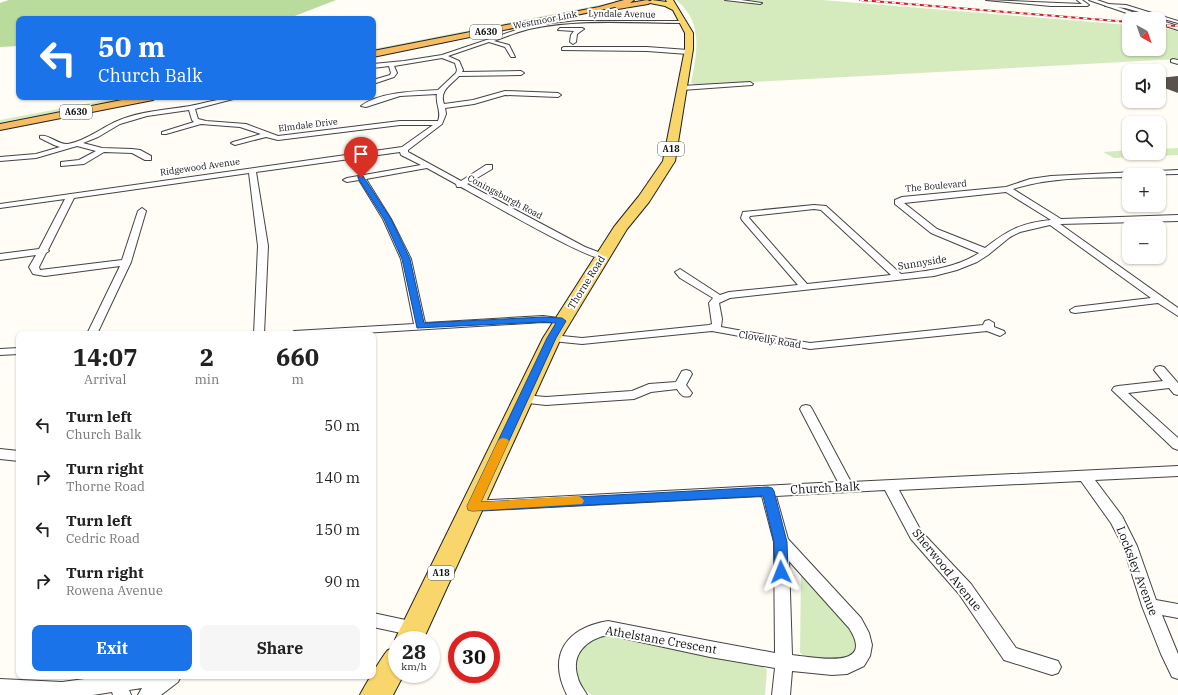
<!DOCTYPE html>
<html lang="en">
<head>
<meta charset="utf-8">
<style>
	:root { --surface:#fff; --page:#f6f6f6; --text:#222; --muted:#767676; --accent:#1a73e8 }
	body { margin:0; font-family:"IBM Plex Serif",serif; background:var(--page); color:var(--text); height:100vh; display:flex; flex-direction:column; font-size:15px; white-space:nowrap }
	* { box-sizing:border-box; margin:0 }
	p { font-size:13px; color:var(--muted) }
	.icon { flex:none; width:22px; height:22px; fill:none; stroke:currentColor; stroke-width:2; stroke-linecap:round; stroke-linejoin:round }
	.map { position:relative; flex:1; overflow:hidden }
	.sheet { position:absolute; left:16px; top:331px; width:360px; height:348px; display:flex; flex-direction:column; background:var(--surface); border-radius:8px; box-shadow:0 1px 3px #0004 }
	.sheet>* { flex:none }
	.hud { position:absolute; left:16px; top:16px; width:360px; height:84px; border-radius:8px; box-shadow:0 1px 3px #0004; background:#1a73e8; color:#fff; overflow:hidden }
	.needle { width:26px; rotate:140deg }
	.tools { position:absolute; left:1122px; top:12px; display:grid; gap:8px }
	.tools a { display:grid; place-items:center; width:44px; height:44px; border-radius:8px; background:var(--surface); box-shadow:0 1px 3px #0004; font-size:20px }
	.speed { position:absolute; left:388px; top:631px; display:flex; gap:8px; font-size:20px; font-weight:700; text-align:center }
	.speed>* { display:grid; place-content:center; width:52px; height:52px; border-radius:50%; background:var(--surface); box-shadow:0 1px 3px #0004; line-height:1 }
	.speed small { font-size:10px; font-weight:400 }
	.speed .limit { border:6px solid #d22; background:#fff; color:#111 }
	.pin { position:absolute; display:grid; place-items:center; width:34px; height:34px; color:#fff; margin:-41px -17px; border-radius:50% 50% 50% 0; rotate:-45deg; box-shadow:0 0 4px #0007 }
	.pin .icon { rotate:45deg }
	.me { position:absolute; width:44px; margin:-22px; rotate:358deg; stroke-linejoin:round; filter:drop-shadow(0 0 3px #0008) }
	.turn { display:flex; align-items:center; gap:14px; height:84px; padding:0 16px; font-size:18px }
	.turn .icon { width:52px; height:52px; stroke-width:2.5 }
	.turn b { display:block; font-size:28px; line-height:34px }
	.eta { display:flex; justify-content:space-evenly; align-items:center; height:68px; text-align:center }
	.eta b { font-size:24px; font-weight:700; line-height:28px }
	.button { display:flex; gap:8px; margin-top:auto; padding:8px 16px }
	.button a { flex:1; height:46px; border-radius:8px; background:var(--accent); color:#fff; font-size:16px; font-weight:700; line-height:46px; text-align:center }
	.button a+a { background:var(--page); color:var(--text) }
	ul { padding:0; list-style:none }
	li { display:flex; align-items:center; gap:12px; height:52px; padding:0 16px }
	li div { flex:1 }
	li b { display:block; font-size:15px }
	li em { font-style:normal }
	.map>svg:first-child { display:block }
</style>
</head>
<body>
<div class="map">
<svg width="1178" height="695" viewBox="0 0 1178 695">
	<rect width="100%" height="100%" fill="#fffdf5"/>
	<!-- green -->
	<path fill="#d5ebbd" d="M615,0L624,1L617,4L373,51V49L615,2Z
		M676,0H822L1129,25V49H1159V27L1178,31V59L698,85L691,83C697,53 704,22 676,0Z
		M122,97H140L0,125V120Z
		M1178,148V155L1114,158L1103,152L1129,150V153H1159V149Z
		M801,572L851,627L857,643L852,657L845,659L806,660L800,652Z
		M604,633L756,661L767,670L765,695H592C578,687 567,661 579,648C584,642 597,638 604,633Z"/>
	<!-- forest -->
	<path fill="#b9dc9c" d="M9,0H336L287,19H19V46L0,47V3Z"/>
	<!-- building -->
	<path fill="#5a524d" d="M1178,76V93L1159,86V78Z"/>
	<g fill="none" stroke-linecap="round" stroke-linejoin="round">
		<!-- minor casing -->
		<g stroke="#444" stroke-width="2">
			<path id="minor" d="M725,0H741L762,3L760,4Z
				M986,0L1082,4L1077,0H1082L1089,5L1087,6H1051Z
				M1107,4L1126,5L1178,21V23L1125,8L1105,6Z
				M578,21H684L686,22L684,23C633,23 579,18 529,29C517,32 505,37 494,41L509,45L515,57H511L505,47L489,42L448,56L459,61L463,70L462,72L521,71L524,73L521,75L459,76C451,85 439,90 444,104L473,100L505,91L558,93L561,95L558,97L505,95L474,104L445,108L446,114L442,124L408,150V152L461,181L486,165H492V169L467,184L585,247L606,255L608,257L606,259C592,263 482,198 461,187H457L456,184L427,168L366,179L391,219L411,259L425,323L543,316L566,319L567,321L566,323L543,322L347,334H289L294,331L414,324L401,259L383,219L359,180L347,182L343,180L347,178L421,165L401,155L400,152L256,172L268,246L264,334H254L258,246L249,173L74,198L48,250L49,251L46,253L39,267L40,270L122,260L138,211L142,208L146,211L131,262L97,334H87L120,266L45,276L33,274L29,267L36,255L0,260V254L39,249L65,199L0,208V204L402,147L433,125H400L278,140L266,137L235,145L231,143L233,142L261,134L240,127L201,124L166,134H162V132L194,122L192,120L189,110L147,116L120,124L98,137L83,143L102,148L132,149L140,150L151,156V160H145L132,153L104,152L84,164L61,166V162L79,160L96,151L77,146L36,158L0,161V157L36,154L60,147L54,145L40,138V136C49,134 58,145 68,144C85,141 100,129 115,122C139,111 165,110 190,106C207,103 223,97 241,97L195,109L198,119L206,121L246,124L278,136L400,121H438C442,111 435,104 437,94L400,96L366,107L361,106C379,92 416,91 438,90L456,73L457,70L455,63L442,58L394,66L397,73L394,77L373,84V80L390,75L391,73L389,66L373,68V64L404,61L442,55L525,27Z
				M560,28H582L584,29L577,34L576,42L573,44L570,42L571,35L574,31L558,30Z
				M564,47H647L688,50L691,52L688,54L647,51L562,50V48Z
				M1173,59L1178,60V64L1171,62V60Z
				M750,82L753,84L752,85L682,90L679,88L682,86Z
				M1178,170V174L1129,175V177C1090,178 1050,177 1013,189L1061,219L1178,215V221L1060,224L1178,308V316L1158,303L1075,313L1071,312L1070,310L1075,307L1151,298L1050,225L1020,232L1010,237L988,255L977,262L957,270L934,276L730,298L719,303L722,319L721,327L810,343L983,325L985,321L989,320L994,323V327L1004,331L1005,333L1000,336L987,331L810,349L712,331L582,344L552,341L547,338L552,335L582,338L709,325L712,324L709,303L713,298L680,278L675,272L680,269L720,295L729,292L798,285L742,220L741,218L743,212L814,205L826,206L901,274C928,271 956,268 979,253L931,233L895,204V200L902,197L1006,187L1030,179L1051,176ZM1006,192L1051,220C1021,223 1008,230 985,248L937,229L904,203ZM814,209L821,210L891,275L807,284L749,218L750,216Z
				M19,348V354L0,355V349Z
				M1160,366L1164,367L1178,383V395L1174,394L1169,388L1128,393L1178,438V450L1173,448L1112,390L1114,387L1118,386L1163,381L1154,370L1156,367Z
				M686,370L690,371L692,374L686,385L692,393L690,396C683,398 681,395 677,389L651,392L634,399L546,405L519,402L517,399L519,396L523,395L546,397L632,391L649,384L676,382L682,371Z
				M806,405L810,406L812,409L851,482L1178,466V476L1095,480L1122,516L1137,546L1156,600L1178,604V618L1162,615L1178,654V679L1172,677L1161,654L1142,606L1123,546L1111,523L1081,481L899,490L921,531L971,584L1016,648L1058,661L1061,667L1058,673L1052,675L1004,660L959,594L911,539L885,490L776,496L788,539L861,618L869,633L872,645L870,656L864,666L847,674L832,675L792,671L790,695H772L775,668L710,657L608,635C586,639 570,655 578,678C579,684 584,689 587,695H567C547,655 566,628 608,621L710,641L775,653L774,542L762,496L472,511L467,510L465,506L467,502L472,501L838,482L800,409L802,406ZM789,561L849,628C877,671 813,657 792,655Z
				M0,449L19,451V461L0,459Z
				M373,613L415,622L421,624L423,629L421,634L415,636L373,627Z
				M107,676H181L178,682L161,695H138L142,688L129,690L131,695H113L112,692L93,695H0V679L62,682Z"/>
		</g>
		<!-- tertiary casing -->
		<g stroke="#444" stroke-width="2">
			<path id="tertiary" d="M1089,0H1097L1153,19H1144Z
				M1159,20L1178,26V30L1159,24Z"/>
		</g>
		<!-- primary casing -->
		<g stroke="#222" stroke-width="2">
			<path id="primary" d="M652,0L667,2L666,0H673L693,33V49L675,161L649,202L627,229L561,338L423,640H397V644L395,640L399,631L543,338L614,227L639,196L663,161L685,49V33L673,10L665,6L650,3L649,2Z
				M397,647V674H404L393,695H360C363,689 384,653 388,650C391,649 394,648 397,647Z"/>
		</g>
		<!-- trunk casing -->
		<g stroke="#222" stroke-width="2">
			<path id="trunk" d="M624,0H634L630,3L647,0L652,2L648,4L618,9L615,7L373,57V51L599,7Z
				M137,97H158L153,100L0,130V124Z"/>
		</g>
		<!-- minor -->
		<use href="#minor" fill="#fff" fill-rule="evenodd"/>
		<!-- tertiary -->
		<use href="#tertiary" fill="#fff" fill-rule="evenodd"/>
		<!-- primary -->
		<use href="#primary" fill="#f9d66b" fill-rule="evenodd"/>
		<!-- trunk -->
		<use href="#trunk" fill="#f7bc64" fill-rule="evenodd"/>
		<!-- rail casing -->
		<g stroke="#c4262e" stroke-width="2">
			<path id="rail" d="M860,0L1129,22
				M1159,25L1178,26"/>
		</g>
		<!-- rail -->
		<use href="#rail" stroke="#fff" stroke-width="1.5" stroke-dasharray="4" stroke-linecap="butt"/>
	</g>
	<!-- route -->
	<path fill="#1a73e8" stroke="#114b97" d="M358,176H363L391,219L410,259L424,323L543,317L562,318L566,321L556,338L481,502L768,487L772,488L774,491L787,542L788,572L786,576L781,577L777,576L775,572L774,542L763,496L472,511L468,510L467,506L547,338L556,323L543,322L417,328L402,259L384,219L358,178Z"/>
	<!-- slow -->
	<path fill="#f59e0b" d="M503,438L507,439L509,441L481,502L578,496L582,498L584,501L582,504L472,511L468,510L467,506L498,441L500,439Z"/>
	<g text-anchor="middle" stroke-width="4" stroke-linejoin="round" paint-order="stroke">
		<!-- far-street labels -->
		<g font-size="9" fill="#111" stroke="#fff">
			<text transform="translate(622 14) rotate(1)" y="3">Lyndale Avenue</text>
			<text transform="translate(545 20) rotate(-11)" y="3">Westmoor Link</text>
			<text transform="translate(308 125) rotate(-7)" y="3">Elmdale Drive</text>
			<text transform="translate(200 167) rotate(-8)" y="3">Ridgewood Avenue</text>
			<text transform="translate(936 186) rotate(-5)" y="3">The Boulevard</text>
			<text transform="translate(505 197) rotate(28)" y="3">Coningsburgh Road</text>
		</g>
		<!-- shield labels -->
		<g fill="#fff" stroke="#585858" stroke-width="1">
			<rect x="470" y="25" width="32" height="14" rx="3"/>
			<rect x="60" y="105" width="32" height="14" rx="3"/>
			<rect x="658" y="142" width="26" height="14" rx="3"/>
			<rect x="428" y="566" width="26" height="14" rx="3"/>
		</g>
		<g font-size="9" font-weight="bold" fill="#111">
			<text x="486" y="35">A630</text>
			<text x="76" y="115">A630</text>
			<text x="671" y="152">A18</text>
			<text x="441" y="576">A18</text>
		</g>
		<!-- street labels -->
		<g font-size="10" fill="#111" stroke="#fff">
			<text transform="translate(922 262) rotate(-9)" y="4">Sunnyside</text>
			<text transform="translate(586 282) rotate(-58)" y="4">Thorne Road</text>
			<text transform="translate(770 339) rotate(10)" y="4">Clovelly Road</text>
		</g>
		<!-- near-street labels -->
		<g font-size="12" fill="#111" stroke="#fff">
			<text transform="translate(825 488) rotate(-3)" y="4">Church Balk</text>
			<text transform="translate(947 570) rotate(51)" y="4">Sherwood Avenue</text>
			<text transform="translate(1137 571) rotate(69)" y="4">Locksley Avenue</text>
			<text transform="translate(661 640) rotate(10)" y="4">Athelstane Crescent</text>
		</g>
	</g>
</svg>
<div class="tools">
<a><svg class="needle" viewBox="-14 -14 28 28"><path d="M0-13l5 13h-10z" fill="#e53935"/><path d="M0 13l5-13h-10z" fill="#767676"/></svg></a>
<a><svg class="icon" aria-label="sound" viewBox="0 0 24 24"><path d="M4 9h4l5-4v14l-5-4H4zM17 9q2 3 0 6"/></svg></a>
<a><svg class="icon" aria-label="search" viewBox="0 0 24 24"><circle cx="10" cy="10" r="6"/><path d="M15 15l6 6"/></svg></a>
<a>+</a>
<a>−</a>
</div>
<div class="speed"><div>28<small>km/h</small></div><div class="limit">30</div></div>
<div class="pin" style="left:361px;top:178px;background:#d93025"><svg class="icon" aria-label="arrive" viewBox="0 0 24 24"><path d="M6 21V4h12l-3 4 3 4H6"/></svg></div>
<svg class="me" style="left:781px;top:572px" viewBox="-20 -20 40 40"><path d="M0-17L14 15 0 8-14 15z" fill="#1a73e8" stroke="#fff" stroke-width="4"/></svg>
<div class="hud">
<div class="turn"><svg class="icon" aria-label="left" viewBox="0 0 24 24"><path d="M17 20v-9H6M10 6l-5 5 5 5"/></svg><div><b>50 m</b>Church Balk</div></div>
</div>
<section class="sheet">
<div class="eta">
<div><b>14:07</b><p>Arrival</p></div>
<div><b>2</b><p>min</p></div>
<div><b>660</b><p>m</p></div>
</div>
<ul>
<li><svg class="icon" aria-label="left" viewBox="0 0 24 24"><path d="M17 20v-9H6M10 6l-5 5 5 5"/></svg><div><b>Turn left</b><p>Church Balk</p></div><em>50 m</em></li>
<li><svg class="icon" aria-label="right" viewBox="0 0 24 24"><path d="M7 20v-9h11M14 6l5 5-5 5"/></svg><div><b>Turn right</b><p>Thorne Road</p></div><em>140 m</em></li>
<li><svg class="icon" aria-label="left" viewBox="0 0 24 24"><path d="M17 20v-9H6M10 6l-5 5 5 5"/></svg><div><b>Turn left</b><p>Cedric Road</p></div><em>150 m</em></li>
<li><svg class="icon" aria-label="right" viewBox="0 0 24 24"><path d="M7 20v-9h11M14 6l5 5-5 5"/></svg><div><b>Turn right</b><p>Rowena Avenue</p></div><em>90 m</em></li>
</ul>
<div class="button"><a>Exit</a><a>Share</a></div>
</section>
</div>
</body>
</html>
